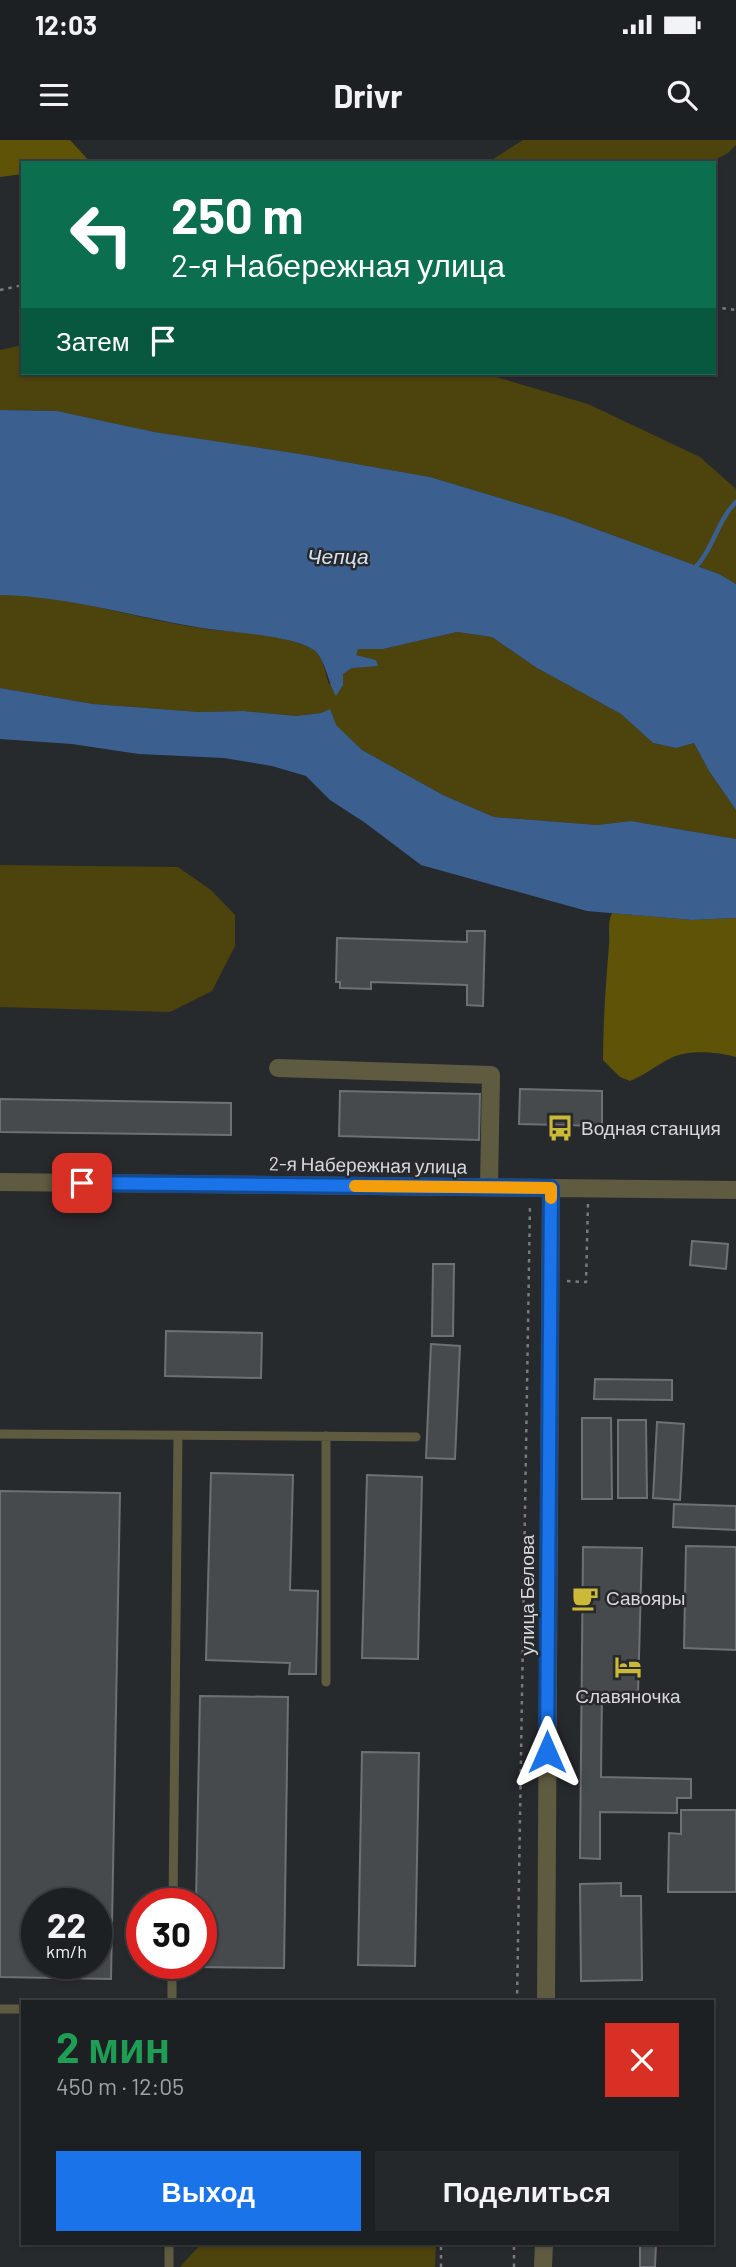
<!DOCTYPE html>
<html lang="ru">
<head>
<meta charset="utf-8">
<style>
	:root { --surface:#1d2022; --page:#25282a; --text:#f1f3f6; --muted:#a0a3a5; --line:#3b3e40; --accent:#1a73e8 }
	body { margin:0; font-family:Barlow,sans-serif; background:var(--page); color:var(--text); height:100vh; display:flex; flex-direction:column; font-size:26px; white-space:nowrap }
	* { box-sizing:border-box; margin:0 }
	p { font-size:23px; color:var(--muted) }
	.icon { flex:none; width:38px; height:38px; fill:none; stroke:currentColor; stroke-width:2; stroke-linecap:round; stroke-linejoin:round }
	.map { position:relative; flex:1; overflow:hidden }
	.side { position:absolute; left:21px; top:1860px; width:693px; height:245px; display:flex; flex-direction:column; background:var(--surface); border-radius:0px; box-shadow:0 2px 5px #0004,0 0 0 2px var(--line) }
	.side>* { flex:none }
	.top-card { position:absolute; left:21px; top:21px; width:695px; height:214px; border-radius:0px; box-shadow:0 2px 5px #0004,0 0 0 2px var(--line); background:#0b6e4f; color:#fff; overflow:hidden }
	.speed { position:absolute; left:21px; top:1748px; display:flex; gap:14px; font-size:35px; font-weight:700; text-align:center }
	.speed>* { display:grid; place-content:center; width:91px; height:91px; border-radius:50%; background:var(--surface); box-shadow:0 2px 5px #0004,0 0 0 2px var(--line); line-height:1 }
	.speed small { font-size:18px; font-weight:400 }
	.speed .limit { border:10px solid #d22; background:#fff; color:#111 }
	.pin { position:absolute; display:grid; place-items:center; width:60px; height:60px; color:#fff; margin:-30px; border-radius:14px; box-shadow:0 4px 10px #0006 }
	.me { position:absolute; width:77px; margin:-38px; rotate:0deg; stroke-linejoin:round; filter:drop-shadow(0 0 5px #0008) }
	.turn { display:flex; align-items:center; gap:24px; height:147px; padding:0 35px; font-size:32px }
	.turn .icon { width:91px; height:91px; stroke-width:2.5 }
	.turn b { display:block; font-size:49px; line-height:60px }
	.then { display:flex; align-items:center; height:66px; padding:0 35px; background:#0003; gap:14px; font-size:26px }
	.round { display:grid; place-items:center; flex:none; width:74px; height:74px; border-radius:0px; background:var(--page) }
	.head { display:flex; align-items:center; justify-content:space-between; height:119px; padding:0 35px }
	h1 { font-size:42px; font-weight:700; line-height:52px; color:#1e9e55 }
	.cta { display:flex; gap:14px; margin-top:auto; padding:14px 35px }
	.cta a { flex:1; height:80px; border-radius:0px; background:var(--accent); color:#fff; font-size:28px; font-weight:700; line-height:80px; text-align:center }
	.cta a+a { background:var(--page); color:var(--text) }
	.status { display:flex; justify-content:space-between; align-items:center; height:49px; padding:0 35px; background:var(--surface); direction:ltr }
	.status svg { height:19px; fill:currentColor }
	header { display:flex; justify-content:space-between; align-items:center; height:91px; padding:0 35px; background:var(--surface); font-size:32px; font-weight:700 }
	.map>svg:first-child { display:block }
</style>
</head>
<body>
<div class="status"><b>12:03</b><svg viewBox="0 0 49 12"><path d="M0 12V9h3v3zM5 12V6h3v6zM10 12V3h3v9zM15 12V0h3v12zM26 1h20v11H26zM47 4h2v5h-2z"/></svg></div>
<header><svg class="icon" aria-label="menu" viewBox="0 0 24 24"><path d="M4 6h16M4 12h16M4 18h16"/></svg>Drivr<svg class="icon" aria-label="search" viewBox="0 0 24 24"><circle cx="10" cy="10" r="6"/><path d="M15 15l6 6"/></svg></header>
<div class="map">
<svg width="736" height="2127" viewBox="0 0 736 2127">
	<rect width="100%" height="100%" fill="#272a2d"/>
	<!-- green -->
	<path fill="#4c430d" d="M523,0H736V5L728,13L709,23H487Z
		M23,205V233H483L588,264L700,317L736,349V444L719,434L563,377L430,337L300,314L153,292L57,271L0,270V210Z
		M0,455C68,455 133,478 200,488C233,493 280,493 310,508C323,514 325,532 329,544L352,528L376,520L355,515L358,509H383L457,492L492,497L537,528L621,574L653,603L676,608L694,603L709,631L736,670V699L631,681L597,685L494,677L443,655L362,610L321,573L296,576L244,571L199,572L157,569L93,564L0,548Z
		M0,725L178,727L211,750L235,775V806L212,851L170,872L0,867Z
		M201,2104H436L435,2127H180Z"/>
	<!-- forest -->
	<path fill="#5e5307" d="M0,0H70L91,23H23V34L0,37Z
		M612,773L692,780L736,778V917C716,912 688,909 669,919C655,926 647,934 630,941L620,937L603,920C603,881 606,843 609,805C610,794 607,783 612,773Z"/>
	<!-- water -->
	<path fill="#3b6090" d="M0,270L57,271L154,292L300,314L430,337L563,377L719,434L736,444V670L709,631L694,603L676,608L653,603L621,574L537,528L492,497L457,492L383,509H358L356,515L376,520L378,526L352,528L343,534V545L336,556C328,543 325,516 312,509C291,495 224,492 196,487C131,476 66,456 0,455Z
		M0,548L93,564L199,572L244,571L296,576L321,573L330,569L336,585L362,610L443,655L494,677L597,685L631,681L736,699V778L692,780L587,771L421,725L364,682L330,660L306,636L272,626L224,618L139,614L72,604L0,599Z"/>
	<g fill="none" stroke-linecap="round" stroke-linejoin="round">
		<!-- stream -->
		<path stroke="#3b6090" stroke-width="4.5" d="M694,429C713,410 717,381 736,362"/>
	</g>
	<!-- building -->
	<path fill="#474a4d" stroke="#6d7074" stroke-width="2" fill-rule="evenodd" d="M467,791H485L483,866L467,865V845L371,842V849L340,848V842H336L337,798L467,802Z
		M520,949L602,951V986L519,984Z
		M340,951L480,954L479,1000L339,996Z
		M0,959L231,963V995L0,992Z
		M692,1101L728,1104L726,1129L690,1125Z
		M433,1124H454L453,1196H432Z
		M166,1191L262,1193L261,1238L165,1236Z
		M431,1204L460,1206L455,1319L426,1318Z
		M595,1239L672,1240V1260L594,1259Z
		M582,1278H611L612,1359H582Z
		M618,1280H646L647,1358H618Z
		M657,1282L684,1284L680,1360L653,1358Z
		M211,1333L293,1335L290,1450L318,1451L316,1534H289L290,1523L206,1520Z
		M367,1335L422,1337L418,1519L362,1518Z
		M0,1351L120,1353L111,1839L0,1837ZM37,1764H96V1824H37Z
		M674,1364L736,1366V1390L673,1387Z
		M686,1406L736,1407V1510L684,1508Z
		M583,1407L642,1408L638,1554L602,1553L601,1637L691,1639V1658H677V1673L600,1672V1719L580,1718Z
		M200,1556L288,1557L284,1828L195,1827V1824H201V1764H196Z
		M362,1612L419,1613L415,1826L358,1825Z
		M681,1670H736V1752H668L669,1693L681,1694Z
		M621,1743V1756H641L642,1840L581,1841L580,1744Z
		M640,2104H656L655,2127H640Z"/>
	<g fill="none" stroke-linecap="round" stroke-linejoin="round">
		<!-- path -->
		<path stroke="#797b7e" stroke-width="2.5" stroke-dasharray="3.5 5" stroke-linecap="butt" d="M0,150L23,145
			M714,167L736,170
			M567,1141L586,1142L588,1063
			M517,1862L530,1064
			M441,2127V2104
			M514,2127V2104"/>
		<!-- lane -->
		<path stroke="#5f5b41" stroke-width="9" d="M0,1294L416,1297
			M326,1296V1542
			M173,1764L178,1296
			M172,1862V1824
			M0,1869H23
			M169,2127V2104"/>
		<!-- street -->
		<path stroke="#5f5b41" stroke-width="18" d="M278,928L491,935L489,1047
			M0,1042L736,1050
			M546,1862L551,1048
			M543,2127L544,2104"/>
	</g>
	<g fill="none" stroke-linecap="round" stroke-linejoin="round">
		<!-- route casing -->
		<g stroke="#114b97" stroke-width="18">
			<path id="route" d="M82,1043L551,1048L547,1612"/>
		</g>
		<!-- route -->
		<use href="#route" stroke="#1a73e8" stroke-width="12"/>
		<!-- slow -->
		<path stroke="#f59e0b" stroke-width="12" d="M355,1046L551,1048V1058"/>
	</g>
	<!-- icons -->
	<defs>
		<g id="bus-bare" transform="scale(2.1)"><path d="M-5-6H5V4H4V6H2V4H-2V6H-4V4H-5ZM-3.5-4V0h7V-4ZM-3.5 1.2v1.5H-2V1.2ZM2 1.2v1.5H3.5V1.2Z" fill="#cdb938" stroke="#272a2d" stroke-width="2.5" paint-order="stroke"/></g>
		<g id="cafe-bare" transform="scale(2.1)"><path d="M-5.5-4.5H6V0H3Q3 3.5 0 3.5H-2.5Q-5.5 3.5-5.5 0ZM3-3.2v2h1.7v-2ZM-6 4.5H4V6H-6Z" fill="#cdb938" stroke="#272a2d" stroke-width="2.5" paint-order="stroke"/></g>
		<g id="hotel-bare" transform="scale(2.1)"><path d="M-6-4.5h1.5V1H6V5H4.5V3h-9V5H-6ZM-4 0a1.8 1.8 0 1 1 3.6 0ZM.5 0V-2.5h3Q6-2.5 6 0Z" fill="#cdb938" stroke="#272a2d" stroke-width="2.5" paint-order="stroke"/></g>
	</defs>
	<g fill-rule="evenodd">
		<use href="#bus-bare" x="560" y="988"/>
		<use href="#cafe-bare" x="585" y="1458"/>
		<use href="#hotel-bare" x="628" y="1527"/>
	</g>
	<g text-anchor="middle" stroke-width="5" stroke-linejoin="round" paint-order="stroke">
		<!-- poi labels -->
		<g font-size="19" fill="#d7d8da" stroke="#272a2d" text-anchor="start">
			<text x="581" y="995">Водная станция</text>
			<text x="606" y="1465">Савояры</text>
			<text x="628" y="1563" text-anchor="middle">Славяночка</text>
		</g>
		<!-- street labels -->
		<g font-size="19" fill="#d7d8da" stroke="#272a2d">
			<text transform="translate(368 1025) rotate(1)" y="7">2-я Набережная улица</text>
			<text transform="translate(527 1455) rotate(-90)" y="7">улица Белова</text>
		</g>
		<!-- water labels -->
		<g font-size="21" font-style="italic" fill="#d6e2f1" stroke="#272a2d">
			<text x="338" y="424">Чепца</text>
		</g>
	</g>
</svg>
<div class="speed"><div>22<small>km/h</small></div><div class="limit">30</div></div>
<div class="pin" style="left:82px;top:1043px;background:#d93025"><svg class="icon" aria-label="arrive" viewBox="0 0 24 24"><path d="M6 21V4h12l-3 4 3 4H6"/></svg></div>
<svg class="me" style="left:547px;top:1612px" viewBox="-20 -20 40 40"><path d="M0-17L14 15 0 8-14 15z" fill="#1a73e8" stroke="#fff" stroke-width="4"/></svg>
<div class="top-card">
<div class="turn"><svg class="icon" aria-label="left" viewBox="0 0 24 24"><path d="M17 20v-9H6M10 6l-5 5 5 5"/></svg><div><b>250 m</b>2-я Набережная улица</div></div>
<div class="then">Затем<svg class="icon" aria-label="arrive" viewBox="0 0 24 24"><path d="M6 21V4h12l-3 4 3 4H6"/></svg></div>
</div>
<section class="side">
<div class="head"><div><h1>2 мин</h1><p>450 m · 12:05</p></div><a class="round" style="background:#d93025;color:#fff"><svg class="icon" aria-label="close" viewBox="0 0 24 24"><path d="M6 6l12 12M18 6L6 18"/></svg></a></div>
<div class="cta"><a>Выход</a><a>Поделиться</a></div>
</section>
</div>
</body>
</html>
